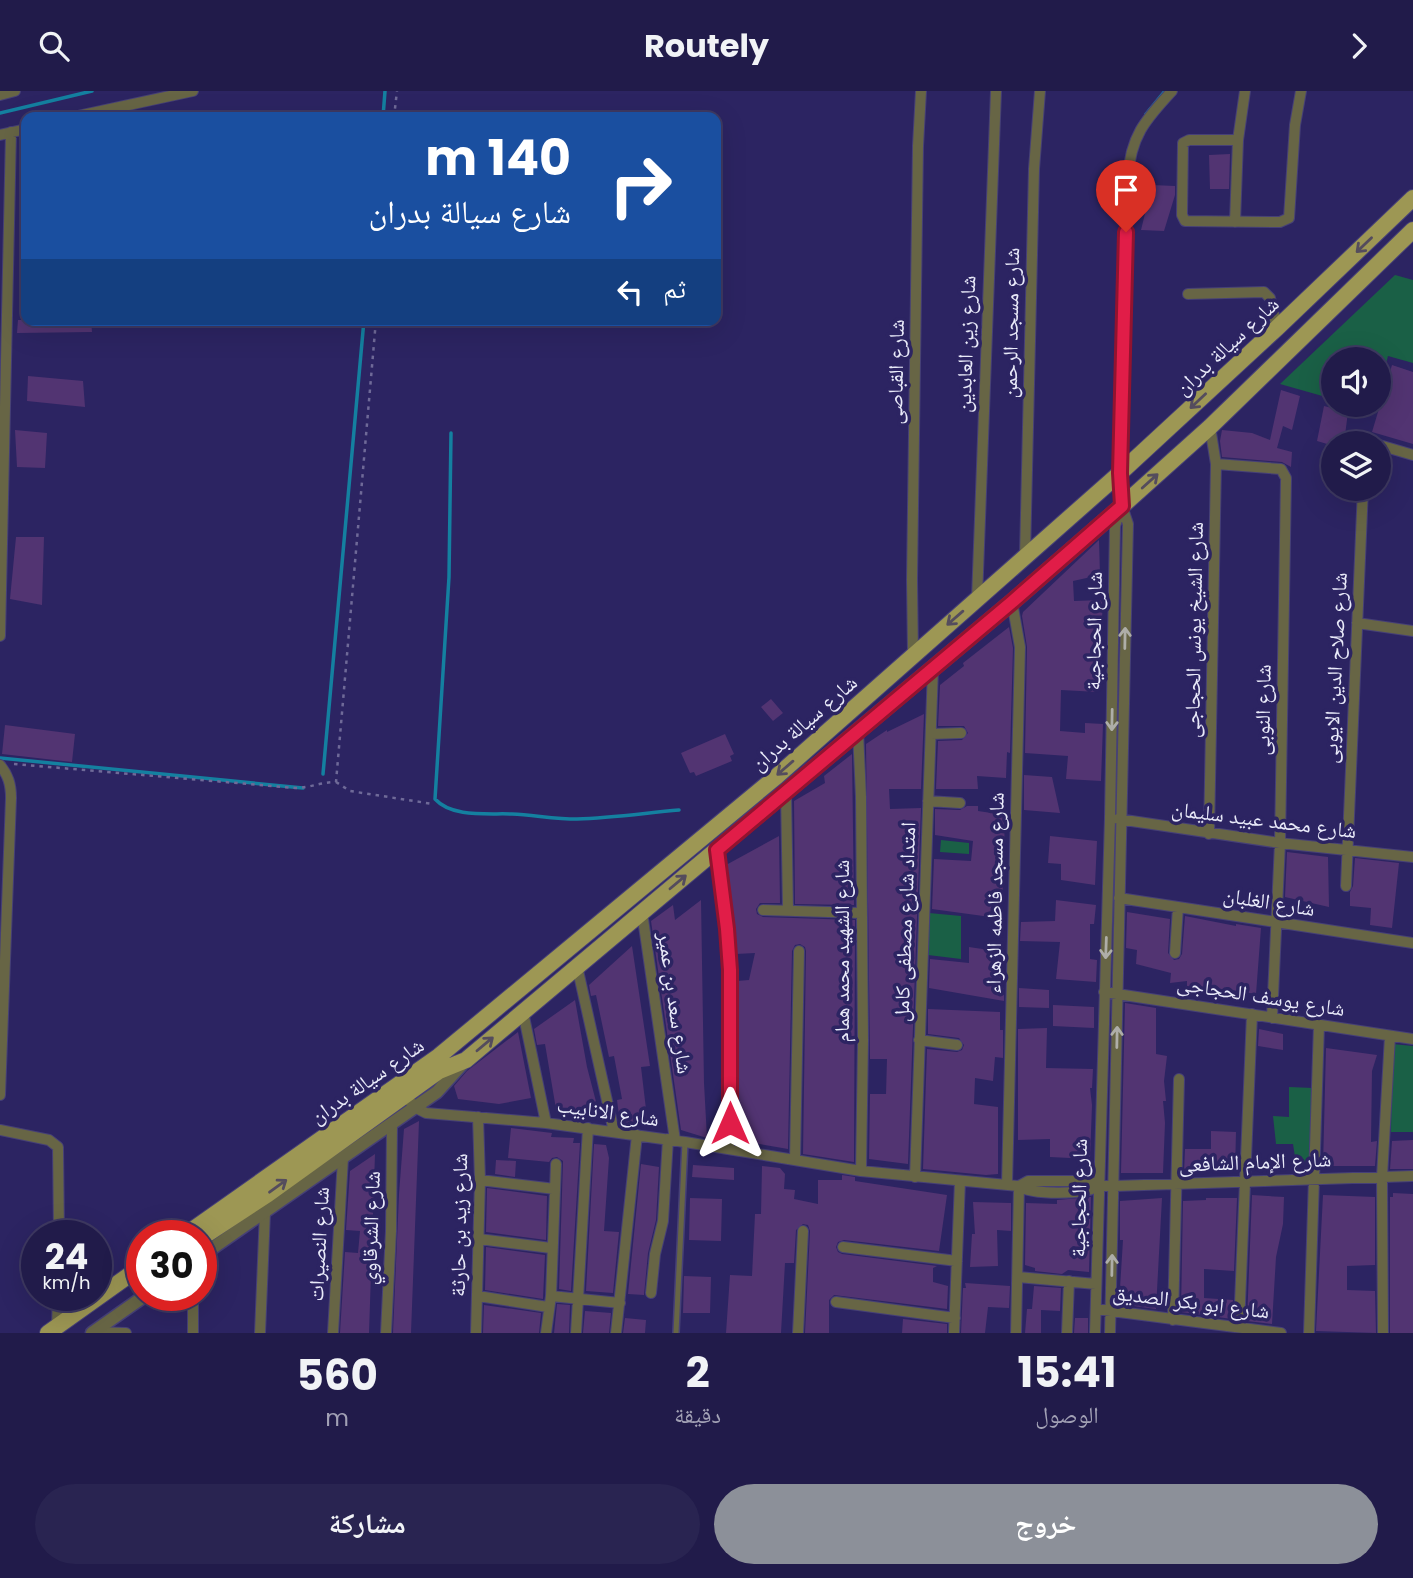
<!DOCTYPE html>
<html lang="ar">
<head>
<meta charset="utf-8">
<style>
	:root { --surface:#211b4a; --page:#292451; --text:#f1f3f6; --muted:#a2a1b5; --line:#3e3962; --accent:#8c9099 }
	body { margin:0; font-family:Poppins,"Noto Naskh Arabic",sans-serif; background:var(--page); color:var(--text); direction:rtl; height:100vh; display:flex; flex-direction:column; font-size:26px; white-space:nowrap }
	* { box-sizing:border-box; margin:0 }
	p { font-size:23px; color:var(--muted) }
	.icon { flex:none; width:38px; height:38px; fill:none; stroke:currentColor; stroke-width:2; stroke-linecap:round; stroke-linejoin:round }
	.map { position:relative; height:1242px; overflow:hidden; direction:ltr }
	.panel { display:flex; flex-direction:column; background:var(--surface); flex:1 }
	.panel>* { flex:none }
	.hud { position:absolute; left:21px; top:21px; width:700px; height:214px; border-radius:14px; box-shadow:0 7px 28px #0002,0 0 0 2px var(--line); direction:rtl; background:#1a4fa0; color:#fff; overflow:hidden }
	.fabs { position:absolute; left:1321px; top:256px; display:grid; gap:14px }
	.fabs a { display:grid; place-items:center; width:70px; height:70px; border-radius:50%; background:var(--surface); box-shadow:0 7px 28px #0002,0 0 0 2px var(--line); font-size:35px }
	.speed { position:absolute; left:21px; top:1129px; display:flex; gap:14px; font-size:35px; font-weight:700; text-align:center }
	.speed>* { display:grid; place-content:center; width:91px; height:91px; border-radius:50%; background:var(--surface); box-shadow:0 7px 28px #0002,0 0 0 2px var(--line); line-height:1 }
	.speed small { font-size:18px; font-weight:400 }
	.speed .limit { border:10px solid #d22; background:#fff; color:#111 }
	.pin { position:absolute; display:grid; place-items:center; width:60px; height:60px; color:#fff; margin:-72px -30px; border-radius:50% 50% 50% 0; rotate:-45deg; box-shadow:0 0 7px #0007 }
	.pin .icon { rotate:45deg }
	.me { position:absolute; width:77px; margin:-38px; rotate:0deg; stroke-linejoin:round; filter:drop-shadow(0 0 5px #0008) }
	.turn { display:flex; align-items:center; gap:24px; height:147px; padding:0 35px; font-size:32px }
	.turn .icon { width:91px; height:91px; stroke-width:2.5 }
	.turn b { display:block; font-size:49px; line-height:60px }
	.then { display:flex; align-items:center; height:66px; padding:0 35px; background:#0003; gap:14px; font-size:26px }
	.eta { display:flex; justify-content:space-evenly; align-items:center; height:119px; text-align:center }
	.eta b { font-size:42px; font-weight:700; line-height:49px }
	.cta { display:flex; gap:14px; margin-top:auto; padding:14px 35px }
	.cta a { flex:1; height:80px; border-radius:42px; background:var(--accent); color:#fff; font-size:28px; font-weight:700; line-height:80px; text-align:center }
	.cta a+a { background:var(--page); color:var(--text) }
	header { display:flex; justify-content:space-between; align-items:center; height:91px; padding:0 35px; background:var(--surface); font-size:32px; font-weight:700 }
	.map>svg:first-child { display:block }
</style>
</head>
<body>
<header><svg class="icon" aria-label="forward" viewBox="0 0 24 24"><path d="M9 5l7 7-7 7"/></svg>Routely<svg class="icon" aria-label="search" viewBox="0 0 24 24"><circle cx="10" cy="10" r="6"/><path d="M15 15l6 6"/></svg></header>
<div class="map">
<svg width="1413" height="1242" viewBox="0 0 1413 1242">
	<rect width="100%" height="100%" fill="#2c2462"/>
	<!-- green -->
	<path fill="#1a6046" d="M1395,184L1413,189V272L1388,265L1379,300V268H1334L1333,308L1280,293Z
		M941,749L969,752V763L940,761Z
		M929,822L961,825V868L928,864Z
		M1392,953L1413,955V1041H1391Z
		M1289,996L1313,997L1309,1071L1296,1072L1293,1053H1276L1273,1025L1289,1026Z"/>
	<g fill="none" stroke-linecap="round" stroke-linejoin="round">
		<!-- stream -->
		<path stroke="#1480a0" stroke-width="3.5" d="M0,22L92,0
			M1146,23L1165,0
			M383,26L385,0
			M1117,299L1122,124
			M451,342L449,486L435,708C452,727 489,722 512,723C534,724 555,728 577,728C611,727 645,722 679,719
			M0,667L303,697
			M323,683L364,229"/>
	</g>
	<!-- building -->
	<path fill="#523472" d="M1230,63L1229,98H1210L1209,64Z
		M1152,94L1175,95V104L1164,140L1141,139Z
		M18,229H91L92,241L17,242Z
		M1392,274L1413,281V353L1372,341Z
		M28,285L83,290L85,316L27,310Z
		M1281,299L1300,305L1292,339L1283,335L1277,357L1292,361L1291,376L1282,371L1222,366L1220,350L1222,339L1252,342L1270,349Z
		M1324,315L1348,321L1344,352H1334V355L1317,350Z
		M15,339L47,342L45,377L17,376Z
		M16,446H44L42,514L10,508Z
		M1099,449L1100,484L1073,490L1074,510L1103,509L1098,601L1061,599L1060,640L1085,642V632L1103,633L1101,690L1066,688L1068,665L1025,662L1027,556L1022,525L1023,521Z
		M1009,536L1013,557L1010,662L1007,661L1006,687L977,685L978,698H936L938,650L962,649L968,642L964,635H938L940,594L964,575L963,572Z
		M771,608L783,622L773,630L761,616Z
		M924,623L921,698H889L890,718L921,717L908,1073L869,1068L870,1003H886L887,968H870L866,653L887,639V641Z
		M5,634L75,643L72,671L2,663Z
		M725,643L734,663L730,665L732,670L696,685L694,681L690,682L681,662Z
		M852,663L854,814L795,813L794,710L825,692L824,685Z
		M1024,684L1052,686L1060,722L1024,719Z
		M967,715H978V720L1005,724L1003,796L998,827L932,818L934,768L971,770L973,750L935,744V718L960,719Z
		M779,745L780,812H760L756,818L757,823L763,826L855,829L854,1071L803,1063L806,860L805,856L800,853L795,854L792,860L788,1058L736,1049L737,890L749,889L755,862L736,863L726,774Z
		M1050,745L1097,750L1095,794L1061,789V773L1048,772Z
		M1287,761L1328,766L1329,816L1285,806Z
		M1355,767L1399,772L1392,837L1370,834L1371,817L1350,815V801L1353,795Z
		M701,809L704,992L707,1047L681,1039L651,830L673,814L675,829Z
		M1056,809L1096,814L1094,833H1090V868L1097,869L1096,891L1056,888L1060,851L1020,850L1021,831L1055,830Z
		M1127,821L1170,828L1168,862L1174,869L1179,868L1182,863L1185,825L1236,835V833L1261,837L1256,903L1226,898V901L1187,895V890L1170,892L1171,882L1136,873L1137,859L1126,857Z
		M632,855L650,975L641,976L648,1035L620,1032L617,1009L622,1008L614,965L609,966L596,904L591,905L589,894Z
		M969,856L1002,861L1001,897H1004V910L929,897L930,868L969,872Z
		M1019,897L1049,899V917L1019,916Z
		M575,909L587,976L600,1026L556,1018L545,953L537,954L534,938Z
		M1125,912L1156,917V963L1167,965L1164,990L1166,1010H1163L1165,1032L1163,1082H1121Z
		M1053,914L1094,916V937L1053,935Z
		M928,918L1000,921V939H1003V967L995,966L993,990L975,987L974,1013L998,1016V1083L986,1084L923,1078L927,958L957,961L962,959L964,954L959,947L928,943Z
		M1047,937L1046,977L1093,978L1092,997H1090L1092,1014L1090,1068L1050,1066V1048L1018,1049V938Z
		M1259,938L1283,943V959L1258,955Z
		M518,941L531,1007L499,1013L458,1008L454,995L467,980Z
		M1326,957L1377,964L1372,980L1371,1051L1377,1050L1375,1075H1323Z
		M419,1030L411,1242H393L399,1103L404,1038Z
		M511,1037L552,1042L551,1046L574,1047L573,1052H580L571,1200L559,1198L563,1070L557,1066L552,1067L549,1071L508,1067Z
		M1211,1040L1236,1041L1235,1081H1184L1185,1058H1211Z
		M1413,1049V1078H1390L1392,1050Z
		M594,1053L606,1054L609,1067L604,1140L619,1141L613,1202L586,1200Z
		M375,1063L369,1242H340L345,1161L358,1162L360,1140L346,1139L350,1080Z
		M496,1069L516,1070L515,1086L495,1083Z
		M641,1073L659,1076L656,1129L648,1162L644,1204L628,1203Z
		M693,1074L734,1077V1089L692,1086Z
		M762,1075L780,1077L785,1083L784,1098L795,1099L794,1108L818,1113V1089H842V1084L855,1086V1090L947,1104L939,1160L844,1149L838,1151L836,1156L838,1161L842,1163L937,1175L933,1177V1191L948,1195L947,1218L834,1204L829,1209V1242H805L810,1140L808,1134L803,1133L796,1139L794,1172H785L781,1242H726L730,1184L752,1185L755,1123H761Z
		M487,1097L547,1105L546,1149L486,1141Z
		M1393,1102L1413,1103V1242H1390V1106H1393Z
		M1252,1104L1284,1106L1283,1133L1276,1166L1272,1233L1247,1230Z
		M1323,1104L1375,1106V1174L1347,1175V1199L1375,1200L1376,1242L1316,1240Z
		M1091,1106L1089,1181L1068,1179L1062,1183L1035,1180V1177L1025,1174L1026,1112L1057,1113V1109Z
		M690,1107L722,1108L721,1150L689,1149Z
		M1162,1107L1156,1218L1119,1213L1123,1149H1120V1110Z
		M1206,1107H1237L1234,1180L1204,1178V1207L1233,1209L1232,1228L1181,1221L1183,1110L1206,1109Z
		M973,1111L1011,1112V1140L997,1139L998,1175L970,1176L972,1143H975Z
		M486,1156L545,1164L543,1208L485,1199Z
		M684,1185L711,1186L710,1222H683Z
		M965,1192L1010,1195L1009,1217L988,1216L985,1242H961L963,1197H966Z
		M1034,1195L1061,1197L1060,1220L1041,1219V1242H1025L1027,1218H1032Z
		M557,1213L570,1214L569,1242H554Z
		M484,1214L541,1222L539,1242H483Z
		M585,1220L611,1222L609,1242H583Z
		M625,1227L646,1229L645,1242H623Z
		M1075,1227H1088V1242H1074Z
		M903,1228L947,1233V1242H902Z"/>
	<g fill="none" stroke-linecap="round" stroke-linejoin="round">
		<!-- service casing -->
		<g stroke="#464077" stroke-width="8">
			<path id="service" d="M676,1242L685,1051"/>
		</g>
		<!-- minor casing -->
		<g stroke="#464077" stroke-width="12">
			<path id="minor" d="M0,4L15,0
				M73,26L193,0
				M0,44L26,38
				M1238,49H1189L1183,52L1182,124L1185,130L1280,131L1289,127L1295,34L1301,0
				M1235,131L1238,49L1245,0
				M1188,203L1264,201L1270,207L1277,237
				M1379,354L1413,364
				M1216,373L1281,378L1286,387L1280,752L1272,927
				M1025,465L1034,78L1040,0
				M977,508L996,0
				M1357,532L1413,540
				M0,545L11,41
				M913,564L912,489L918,55L921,0
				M858,640L861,706L863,949L861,1080
				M931,643L961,642
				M0,674C8,684 11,693 11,707L0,1004
				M786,701L788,819
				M928,710L960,712
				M1118,728L1280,752L1413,766
				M1209,743L1216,373L1210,336
				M717,759L727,838L730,879L729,1058
				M1346,795L1363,397
				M1119,807L1413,852
				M763,819L861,822
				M642,821L675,1049
				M1175,862L1178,816
				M577,875L614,1041
				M1104,901L1413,948
				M523,921L546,1032
				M919,949L957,954
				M405,1005L416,1017L426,1022L546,1032L685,1051L861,1080L1019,1095C1030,1104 1087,1104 1098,1095
				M0,1039L49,1049L58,1056L59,1144
				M795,1068L799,860
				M915,1086L933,577
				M480,1089L555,1098
				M1007,1094L1020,556L1012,511
				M1019,1095L1028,1090H1090L1098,1095H1114L1413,1085
				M479,1148L551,1157
				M843,1156L957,1170
				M1018,1186L1096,1193
				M651,1202L655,1163L663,1130L668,1048
				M478,1205L548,1216
				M551,1205L620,1212
				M836,1211L955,1227
				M1096,1218L1281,1242
				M1173,1229L1179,988
				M57,1235L58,1204
				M1239,1236L1252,923
				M93,1241L126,1242
				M193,1242V1204
				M260,1242L265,1121
				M333,1242L343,1067
				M386,1242L391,1140L392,1033
				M476,1242L480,1089L478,1026
				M546,1242L551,1205L556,1073
				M576,1242L588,1037
				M616,1242L637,1044
				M798,1242L803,1140
				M954,1242L960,1090
				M1016,1242L1019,1095
				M1067,1242L1069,1190
				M1095,1242L1110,727L1115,435L1120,419
				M1110,1242L1128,433L1122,415L1120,382L1128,87C1130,46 1145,29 1172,0
				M1309,1242L1319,934
				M1383,1242L1382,1086L1390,945"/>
		</g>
		<!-- tertiary casing -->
		<g stroke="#464077" stroke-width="15">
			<path id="tertiary" d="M201,1165L437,1001L466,969
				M92,1242L146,1204"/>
		</g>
		<!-- primary casing -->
		<g stroke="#464077" stroke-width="18">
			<path id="primary" d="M185,1144L439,965L777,685L1120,382L1277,237L1413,107
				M201,1147L268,1103L439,980L466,969L1012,511L1122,415L1210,336L1413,139
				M48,1242L142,1175"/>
		</g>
		<!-- path -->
		<path stroke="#6f6a98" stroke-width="2.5" stroke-dasharray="3.5 5" stroke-linecap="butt" d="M394,26L397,0
			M14,673L295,697C310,697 321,691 336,691L376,229
			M336,691L350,700L433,713"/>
		<!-- service -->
		<use href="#service" stroke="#676545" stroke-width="5"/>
		<!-- minor -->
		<use href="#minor" stroke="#676545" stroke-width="10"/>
		<!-- tertiary -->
		<use href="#tertiary" stroke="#676545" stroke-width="12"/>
		<!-- primary -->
		<use href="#primary" stroke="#9d9754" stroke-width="16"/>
	</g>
	<!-- one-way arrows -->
	<defs><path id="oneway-shaft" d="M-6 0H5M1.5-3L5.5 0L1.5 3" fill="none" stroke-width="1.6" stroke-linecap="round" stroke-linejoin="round" transform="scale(1.75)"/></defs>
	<g stroke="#544c5d">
		<use href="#oneway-shaft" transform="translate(1364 154) rotate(136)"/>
		<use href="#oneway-shaft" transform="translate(1198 310) rotate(137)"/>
		<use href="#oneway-shaft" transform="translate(1150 390) rotate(-42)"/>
		<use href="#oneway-shaft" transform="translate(955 527) rotate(139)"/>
		<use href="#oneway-shaft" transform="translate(785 677) rotate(139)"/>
		<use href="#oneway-shaft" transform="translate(678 791) rotate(-40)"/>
		<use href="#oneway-shaft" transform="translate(485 953) rotate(-40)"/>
		<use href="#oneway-shaft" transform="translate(278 1095) rotate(-36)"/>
	</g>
	<g stroke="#aeaea8">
		<use href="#oneway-shaft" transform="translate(1125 547) rotate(-89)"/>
		<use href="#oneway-shaft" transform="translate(1112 629) rotate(91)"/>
		<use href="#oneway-shaft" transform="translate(1106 857) rotate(92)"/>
		<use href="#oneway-shaft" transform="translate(1117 946) rotate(-89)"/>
		<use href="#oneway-shaft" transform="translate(1112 1174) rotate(-89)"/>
	</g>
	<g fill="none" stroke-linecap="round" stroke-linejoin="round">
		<!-- route casing -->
		<g stroke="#92132f" stroke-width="18">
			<path id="route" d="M730,1032V879L727,838L717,759L1012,511L1122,415L1120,382L1126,141"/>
		</g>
		<!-- route -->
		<use href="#route" stroke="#e11d48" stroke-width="12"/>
	</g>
	<g text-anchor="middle" stroke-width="7" stroke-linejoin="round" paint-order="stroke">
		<!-- street labels -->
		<g font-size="21" fill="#e9eaf9" stroke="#2c2462">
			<text transform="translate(1011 232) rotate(-89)" y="7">شارع مسجد الرحمن</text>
			<text transform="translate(966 253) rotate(-88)" y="7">شارع زين العابدين</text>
			<text transform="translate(1227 255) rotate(-43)" y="7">شارع سيالة بدران</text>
			<text transform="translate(896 281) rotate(-89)" y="7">شارع القباصى</text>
			<text transform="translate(1194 539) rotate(-89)" y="7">شارع الشيخ يونس الحجاجى</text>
			<text transform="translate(1094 540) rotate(-89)" y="7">شارع الحجاجية</text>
			<text transform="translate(1335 577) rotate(-87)" y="7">شارع صلاح الدين الايوبى</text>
			<text transform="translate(1263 619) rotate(-89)" y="7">شارع النوبى</text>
			<text transform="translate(804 632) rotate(-41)" y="7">شارع سيالة بدران</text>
			<text transform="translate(1264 729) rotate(7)" y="7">شارع محمد عبيد سليمان</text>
			<text transform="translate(995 802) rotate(-89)" y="7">شارع مسجد فاطمه الزهراء</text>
			<text transform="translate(1269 811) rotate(9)" y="7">شارع الغلبان</text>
			<text transform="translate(905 831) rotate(-88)" y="7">امتداد شارع مصطفى كامل</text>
			<text transform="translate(842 860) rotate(-90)" y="7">شارع الشهيد محمد همام</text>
			<text transform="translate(1261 905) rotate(9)" y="7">شارع يوسف الحجاجى</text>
			<text transform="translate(675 912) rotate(82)" y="7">شارع سعد بن عمير</text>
			<text transform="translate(367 990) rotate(-35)" y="7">شارع سيالة بدران</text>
			<text transform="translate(608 1021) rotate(8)" y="7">شارع الانابيب</text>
			<text transform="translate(1255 1071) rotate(-2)" y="7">شارع الإمام الشافعى</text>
			<text transform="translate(1079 1107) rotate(-89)" y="7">شارع الحجاجية</text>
			<text transform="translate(459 1134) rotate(-89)" y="7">شارع زيد بن حارثة</text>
			<text transform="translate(371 1137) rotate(-88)" y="7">شارع الشرقاوي</text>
			<text transform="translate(319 1153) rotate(-87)" y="7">شارع النصيرات</text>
			<text transform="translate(1191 1211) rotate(7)" y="7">شارع ابو بكر الصديق</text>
		</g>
	</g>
</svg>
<div class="fabs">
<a><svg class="icon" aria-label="sound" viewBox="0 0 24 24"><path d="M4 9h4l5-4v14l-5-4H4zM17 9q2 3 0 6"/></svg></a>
<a><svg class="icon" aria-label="layers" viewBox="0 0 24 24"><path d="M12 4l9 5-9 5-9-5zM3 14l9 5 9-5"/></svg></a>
</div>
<div class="speed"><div>24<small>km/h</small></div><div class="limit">30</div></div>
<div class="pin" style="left:1126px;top:141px;background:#d93025"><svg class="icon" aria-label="arrive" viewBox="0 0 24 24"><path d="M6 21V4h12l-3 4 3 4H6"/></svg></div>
<svg class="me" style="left:730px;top:1032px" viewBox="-20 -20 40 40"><path d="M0-17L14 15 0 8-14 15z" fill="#e11d48" stroke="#fff" stroke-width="4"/></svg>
<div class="hud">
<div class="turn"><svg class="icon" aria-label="right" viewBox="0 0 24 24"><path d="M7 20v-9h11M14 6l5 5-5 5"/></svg><div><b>140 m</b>شارع سيالة بدران</div></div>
<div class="then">ثم<svg class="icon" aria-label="left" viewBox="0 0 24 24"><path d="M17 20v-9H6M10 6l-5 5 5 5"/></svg></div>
</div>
</div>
<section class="panel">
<div class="eta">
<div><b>15:41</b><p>الوصول</p></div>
<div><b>2</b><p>دقيقة</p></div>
<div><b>560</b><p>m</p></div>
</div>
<div class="cta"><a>خروج</a><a>مشاركة</a></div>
</section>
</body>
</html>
